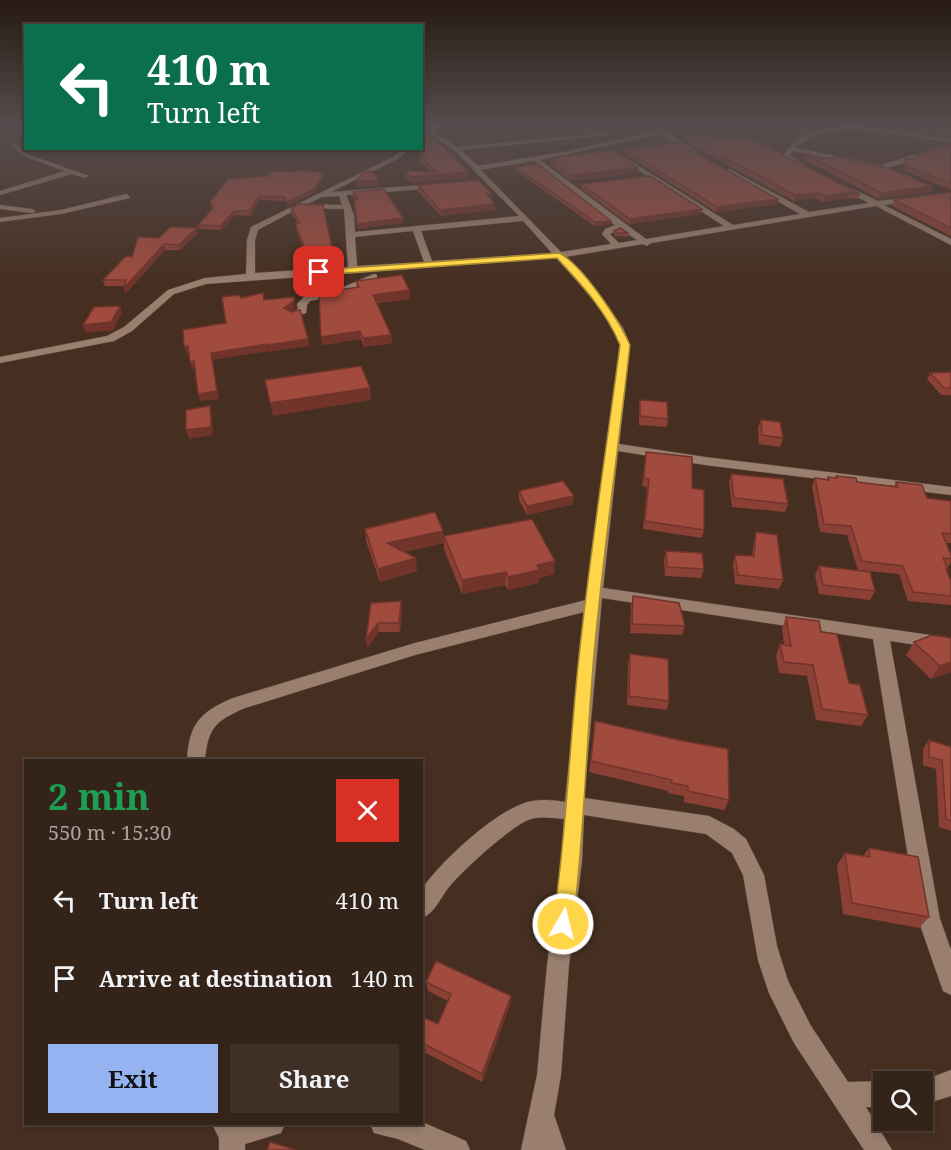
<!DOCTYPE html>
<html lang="en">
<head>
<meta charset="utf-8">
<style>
	:root { --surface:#342319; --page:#3f2f26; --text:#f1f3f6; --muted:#a9a4a2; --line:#4e4038; --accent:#95b2f1 }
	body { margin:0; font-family:"Noto Serif",serif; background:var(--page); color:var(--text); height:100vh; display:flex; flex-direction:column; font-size:22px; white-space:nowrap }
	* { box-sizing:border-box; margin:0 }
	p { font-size:20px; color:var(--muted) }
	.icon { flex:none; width:33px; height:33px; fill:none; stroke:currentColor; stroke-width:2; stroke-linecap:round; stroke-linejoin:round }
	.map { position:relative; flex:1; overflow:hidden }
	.panel { position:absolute; left:24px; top:759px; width:399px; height:366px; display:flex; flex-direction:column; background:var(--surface); border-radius:0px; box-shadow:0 3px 9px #0003,0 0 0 2px var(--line) }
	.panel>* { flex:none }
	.hud { position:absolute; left:24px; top:24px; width:399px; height:126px; border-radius:0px; box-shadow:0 3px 9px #0003,0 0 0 2px var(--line); background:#0b6e4f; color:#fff; overflow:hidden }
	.fabs { position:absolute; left:873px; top:1071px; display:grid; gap:12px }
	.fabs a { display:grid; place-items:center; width:60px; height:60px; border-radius:0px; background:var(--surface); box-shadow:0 3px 9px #0003,0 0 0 2px var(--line); font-size:30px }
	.pin { position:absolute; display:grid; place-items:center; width:51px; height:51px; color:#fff; margin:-26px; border-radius:12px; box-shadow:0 3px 9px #0006 }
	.me { position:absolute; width:66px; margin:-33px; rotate:8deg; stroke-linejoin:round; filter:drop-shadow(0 0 4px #0008) }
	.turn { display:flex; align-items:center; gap:21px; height:126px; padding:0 24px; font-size:27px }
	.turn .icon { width:78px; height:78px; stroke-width:2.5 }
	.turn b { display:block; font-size:42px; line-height:51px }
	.round { display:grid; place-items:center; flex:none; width:63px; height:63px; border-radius:0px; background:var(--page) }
	.overview { display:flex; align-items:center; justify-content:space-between; height:102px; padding:0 24px }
	h1 { font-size:36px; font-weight:700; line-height:45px; color:#1e9e55 }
	.action { display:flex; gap:12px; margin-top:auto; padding:12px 24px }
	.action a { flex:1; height:69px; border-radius:0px; background:var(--accent); color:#111; font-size:24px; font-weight:700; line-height:69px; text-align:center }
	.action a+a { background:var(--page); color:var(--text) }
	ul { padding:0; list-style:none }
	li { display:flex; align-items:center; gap:18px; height:78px; padding:0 24px }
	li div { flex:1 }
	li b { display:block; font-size:22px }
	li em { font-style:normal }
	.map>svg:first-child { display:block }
</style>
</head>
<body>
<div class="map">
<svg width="951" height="1150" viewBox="0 0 951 1150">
	<rect width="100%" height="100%" fill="#462f21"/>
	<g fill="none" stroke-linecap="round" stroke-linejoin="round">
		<!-- minor casing -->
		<g stroke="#604e42" stroke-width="1">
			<path id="minor" d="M435,124H443L438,128L436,133L457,147L609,133L612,135L461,150L478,166L568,151L655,131L653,127L660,124L659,128L697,152V154H693L660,134L540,160L646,239L724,226L619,158V156H623L733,225L800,214L727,172L729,169L809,212L869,203L839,188L842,184L878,201L951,192V196L884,205L951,239V245L876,206L651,243L647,246L643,244L565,257L597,292L623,328L630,345L619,444L705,457L951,487V495L705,465L618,451L603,588L951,638V650L890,641L940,919L951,950V995L943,991L918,919L873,639L602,598L584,798L709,816L734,829L746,839L764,875L777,946L788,981L811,1026L848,1082L884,1081V1107H866L892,1150H864L794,1043L769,993L758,960L743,875L732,853L706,834L584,815L582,861L569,965L561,1075L554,1115L566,1150H521L537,1075L547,965L562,861L564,819C553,818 541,816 531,819C513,824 462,871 449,887C440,898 435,913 422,918V889C441,861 499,807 532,801C543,799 554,800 565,802L584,612L415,655L245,708C215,721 208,728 205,760H187C189,724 200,712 233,698L415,643L586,600L620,345C606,311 581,285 556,258L206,284L174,294L132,331L114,341L0,363V357L107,336L124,327L168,290L205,278L246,274L247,240L251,227L393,157L404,148H412L397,159L331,192L437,184L441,186L437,188L346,195L354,215L355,232L519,216L454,150L431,135L432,127ZM534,161L615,225L605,229L602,234L611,244L561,252L481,170ZM339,196L342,205L307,204L322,197ZM299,208L344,209L348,267L255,273V240L258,230ZM523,221L552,253L432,261L421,231ZM620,229L637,240L619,243L610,234ZM413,231L424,262L357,266L355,237Z
				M851,125L951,139V143C907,137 831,114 795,148L881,165L910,156L939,151V153L887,168L912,177L909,181L872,167L793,151L790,155L806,166L804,169L783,156C804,125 819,132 851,125Z
				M14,143L27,154L89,176L85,178L72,174L0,195V191L65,171L23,156L11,145Z
				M127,194L130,198L61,214L0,222V218L61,210Z
				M0,205L32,209L36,211L32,213L0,209Z
				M374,274L377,275V279L340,295L310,301L307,305L306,313L292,317L287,314L298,309L297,304L304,297L334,291Z
				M951,1070V1096L922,1105V1082H919Z
				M422,1122L466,1141L470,1150H425L398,1139L374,1133L370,1124Z
				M212,1124H285L281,1133L245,1144V1150H219V1138Z"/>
		</g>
		<!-- minor -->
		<use href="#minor" fill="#9a7f6f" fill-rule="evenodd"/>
	</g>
	<!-- wall -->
	<path fill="#8a4035" d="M537,124H592L583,130L548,132Z
		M613,124H637L625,131Z
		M951,124V137L935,132L937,127Z
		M686,137L717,140L860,194L858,199L848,198L823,202L815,198L794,201L685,142Z
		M951,144V190L905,171L904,164L905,159H914Z
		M416,148H422L469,178L411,183L406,177L405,171L431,172L421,161V156Z
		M625,150L778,199L777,204L716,212L625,154Z
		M805,154L821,159L932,186L930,192L879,199L803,159Z
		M558,157L638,173L571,181L550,165L551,159L558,158Z
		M515,167L611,221V224L595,226L515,170Z
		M296,172L324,173V177L314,193L288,206L285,201L260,200L251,216L235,215L221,230L199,229L198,225L212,209L210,202L267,176Z
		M581,184L702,209L701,214L629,224L581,189Z
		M418,185L492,194V200L495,204V210L441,216L418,191Z
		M353,192L403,218V223L357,229L354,200H355L353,197Z
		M951,192V236L892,206L894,200Z
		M291,208L333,252L334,259L318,260L317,253L306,255L296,229L295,223H298L292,214Z
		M197,228L198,233L180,250H165L125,294L124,286H105L103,280L132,257L159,238Z
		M614,231L628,233V237L616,236L614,235Z
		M356,281L409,290L410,299L377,303L391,335L392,343L364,347L361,339L322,345L357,288Z
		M951,372V395H941L927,379L930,373Z
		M640,400L668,419L667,427L639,425V408Z
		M761,420L783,438L780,447L759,444L758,428Z
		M646,452L692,488L704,530L702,538L643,529L647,487L642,486Z
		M731,474L788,504L785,512L732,507L729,482Z
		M836,476L857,482L894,486L896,482L927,498L951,501V543H946L951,555V562L948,567H947L948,570L947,571L951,581V605L908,601L899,574L858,570L847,535L820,532L812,486L815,478L827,479L828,477L836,478Z
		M519,491L573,504L527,515L519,500Z
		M365,529L444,543L404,552L417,571L380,582L366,541Z
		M756,532L783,580L779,589L735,584L733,564L735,555L752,556L754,541Z
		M444,536L554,574L539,578L538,583L508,590L505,585L462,594L444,549Z
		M666,551L704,569L701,578L665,576L664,560Z
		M819,566L875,591L870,600L819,594L815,575Z
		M633,596L685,626L682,635L630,633L631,605Z
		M371,603L402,610L400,632H379L367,648Z
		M786,617L821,632L849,683L868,715L861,726L816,720L807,676L779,673L776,656L780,644L784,645L782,628Z
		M914,642L951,672L931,679L906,655Z
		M630,654L669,701L667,710L627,705L628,663Z
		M595,721L729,800L724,810L684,802V796L668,793V791L589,772Z
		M929,740L951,747V831L939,827L936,769L923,765V749Z
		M869,848L929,917L919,928L843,914L837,865L845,853L863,856Z
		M426,982L511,996L510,1005L482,1082L422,1051V1017L438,1024L448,1001L428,991Z"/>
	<!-- shaded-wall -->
	<path fill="#70342b" d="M592,124L583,130L548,132L549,127Z
		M628,124H637L625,131L626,125Z
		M74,148L75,151L55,153L54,149Z
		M638,168V173L571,181V175Z
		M469,172V178L411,183V177Z
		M324,173V177L314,193L288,206L287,202Z
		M378,180L379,186L357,187V181Z
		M932,186L930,192L879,199L881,193Z
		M850,192L848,198L823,202L825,196Z
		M817,193L815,198L794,201L795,195Z
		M486,194H492V200Z
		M259,196L260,200L251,216L250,211Z
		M778,199L777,204L716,212L717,207Z
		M495,204V210L441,216L440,210Z
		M702,209L701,214L629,224L630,219Z
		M234,211L235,215L221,230L220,226Z
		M403,218V223L357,229V224Z
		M611,221V224L595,226V222Z
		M197,228L198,233L180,250L179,245Z
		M164,244L165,250L125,294L124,288Z
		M317,247L318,253L306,255L305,249Z
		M409,290L410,299L374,303L373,295Z
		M294,301L295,308L285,315L284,308Z
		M120,306L122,313L113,330L86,333L83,325Z
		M360,331L361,339L322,345L321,337Z
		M391,335L392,343L364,347L363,338Z
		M308,339L309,346L269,352L268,345Z
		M267,344L269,351L213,360L219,399L200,401L198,394L211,353Z
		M184,346H188L190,353H186Z
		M194,361L196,368L192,369L190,362Z
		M370,388L371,400L273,416L270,403Z
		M210,406L212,415L213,435L189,439L186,430Z
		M574,496L573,504L527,515V506Z
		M443,531L444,543L388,555L387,543Z
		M416,558L417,571L380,582L378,569Z
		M555,561L554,574L539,578L538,583L508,590V577L537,565Z
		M506,572L505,585L462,594V580Z
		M401,601L402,610L400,632L399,623Z
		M378,623L379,632L367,648L366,639Z
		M951,662V672L931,679L940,666Z
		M511,996L510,1005L482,1082V1074Z"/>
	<!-- building -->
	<path fill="#a04b3e" stroke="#70342b" stroke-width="1.5" d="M545,124H584L549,127Z
		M939,124H951V131L937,127Z
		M431,135L469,172L411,177L405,171L435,172L421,156L425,155L419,148H422V140Z
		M707,135L717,140H754L860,194L850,192L825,196L817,193L795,195L686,137Z
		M678,143L778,199L717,207L625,150Z
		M951,144V183L907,166L905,159H914L918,155Z
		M613,150L638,168L571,175L551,159L559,158L558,157Z
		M805,154H810L821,159L837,157L881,166L932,186L881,193Z
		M538,164L611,221L595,222L515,167Z
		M300,170L324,173L314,189L287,202L284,197L259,196L250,211H234L220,226L198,225L213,208L210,202L228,179L267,176L271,172L282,171L296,172Z
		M372,171L378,180L357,181L363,172Z
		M650,176L702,209L630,219L581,184Z
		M478,180L492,194H486L495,204L440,210L418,185Z
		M384,189L403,218L357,224L354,200L358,199L353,192Z
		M951,192V228L894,200Z
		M298,204L323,205L333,252L317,253V247L305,249L295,223H300L291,208Z
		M170,227L197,228L179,245L164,244L124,288L126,280H103L126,256L132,257L138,237L159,238Z
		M620,228L628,233H616L614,231Z
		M402,275L409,290L373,295L391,335L363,338L360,331L321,337L319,293L359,287L356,281Z
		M263,293L264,300L294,297V301L284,308L291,312L300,310L308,339L268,345L267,344L211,353L217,391L198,394L194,361L190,362L188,346H184L183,330L226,323L222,297L240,295L241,298Z
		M120,306L111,322L83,325L94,307Z
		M361,366L370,388L270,403L265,380Z
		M951,372V388H944L930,373Z
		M640,400L667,402L668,419L640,416Z
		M210,406L211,427L186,430V410Z
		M761,420L780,422L783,438L762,435Z
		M646,452L692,457V488L704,490V530L645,521L649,479L644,478Z
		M731,474L783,479L788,504L734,498Z
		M836,476L856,478L857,482L898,487L896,482L922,485L927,498L951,501V534L942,533L951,555V559L943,558L948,570L946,569L951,581V596L913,592L903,566L862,561L851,526L824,524L815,478L829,480L828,477L837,478Z
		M563,481L574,496L527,506L519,491Z
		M435,512L443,531L387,543L416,558L378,569L365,529Z
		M532,519L555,561L537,565L539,570L508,577L506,572L462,580L444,536Z
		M756,532L777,535L783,580L738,575L735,555L754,556Z
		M666,551L702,553L704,569L667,567Z
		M819,566L870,572L875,591L823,585Z
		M633,596L679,603L685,626L632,624Z
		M401,601L399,623H378L366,639L371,603Z
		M786,617L819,621L821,632L837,634L849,683L860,685L868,715L822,709L813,665L784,662L780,644L791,646Z
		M932,635L951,638V662L940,666L914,642Z
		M630,654L668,659L669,701L629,696Z
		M595,721L683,741L728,749L729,800L688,791V786L671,783L672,780L591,761Z
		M929,740L951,747V821L946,819L942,760L929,757Z
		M869,848L918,857L929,917L852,903L845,853L870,857Z
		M436,961L511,996L482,1074L422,1043V1017L438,1024L451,994L426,982Z
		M270,1142L296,1150H267Z"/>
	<!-- sky -->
	<linearGradient id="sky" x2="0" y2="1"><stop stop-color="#261a12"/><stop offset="0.44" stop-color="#574d4e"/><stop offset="1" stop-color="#574d4e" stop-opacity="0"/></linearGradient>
	<rect width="951" height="285" fill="url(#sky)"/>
	<!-- route -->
	<path fill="#ffd54a" stroke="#a68a30" stroke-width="1.5" d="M559,253C582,264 620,322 630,345C618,452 602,559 593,666C586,752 584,838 573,924L570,931L563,934L556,931L553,924C566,838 569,752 578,666C589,559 606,452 620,345C606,311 582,285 557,258L319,275L315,272L319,270Z"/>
</svg>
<div class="fabs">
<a><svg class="icon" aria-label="search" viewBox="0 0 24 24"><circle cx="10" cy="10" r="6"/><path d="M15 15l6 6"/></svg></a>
</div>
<div class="pin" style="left:319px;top:272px;background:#d93025"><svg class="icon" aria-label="arrive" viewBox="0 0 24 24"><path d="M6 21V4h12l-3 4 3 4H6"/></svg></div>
<svg class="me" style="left:563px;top:924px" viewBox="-20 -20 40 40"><circle r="17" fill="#ffd54a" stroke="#fff" stroke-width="3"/><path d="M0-11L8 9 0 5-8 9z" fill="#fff"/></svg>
<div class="hud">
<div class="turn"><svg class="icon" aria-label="left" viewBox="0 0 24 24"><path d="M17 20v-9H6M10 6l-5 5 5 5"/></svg><div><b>410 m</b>Turn left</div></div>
</div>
<section class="panel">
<div class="overview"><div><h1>2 min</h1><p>550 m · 15:30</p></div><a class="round" style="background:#d93025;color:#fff"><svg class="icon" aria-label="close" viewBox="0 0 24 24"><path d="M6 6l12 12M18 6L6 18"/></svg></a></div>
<ul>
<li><svg class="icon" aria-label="left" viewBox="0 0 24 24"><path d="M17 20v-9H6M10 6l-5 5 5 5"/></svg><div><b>Turn left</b></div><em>410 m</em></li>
<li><svg class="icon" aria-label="arrive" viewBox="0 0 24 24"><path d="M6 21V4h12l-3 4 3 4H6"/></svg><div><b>Arrive at destination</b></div><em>140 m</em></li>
</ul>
<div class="action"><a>Exit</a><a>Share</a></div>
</section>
</div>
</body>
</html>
